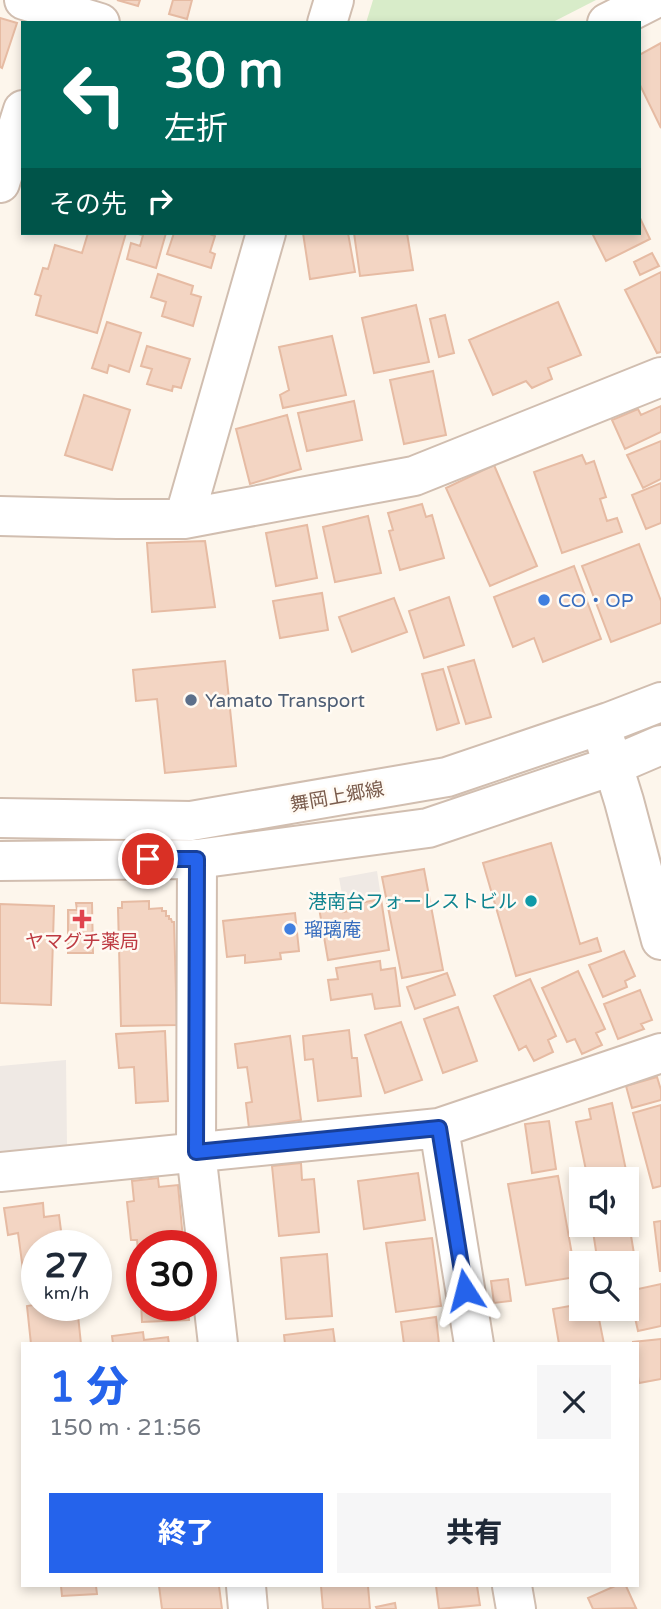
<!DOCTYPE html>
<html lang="ja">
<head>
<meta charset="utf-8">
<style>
	:root { --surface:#fff; --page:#f6f6f7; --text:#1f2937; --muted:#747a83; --accent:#2563eb }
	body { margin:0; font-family:"Varela Round","Noto Sans JP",sans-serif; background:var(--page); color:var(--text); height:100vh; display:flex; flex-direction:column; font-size:26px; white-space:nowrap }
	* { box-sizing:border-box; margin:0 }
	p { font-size:23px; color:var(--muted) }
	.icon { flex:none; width:38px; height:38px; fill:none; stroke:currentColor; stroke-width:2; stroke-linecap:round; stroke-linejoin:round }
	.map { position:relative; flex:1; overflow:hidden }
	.side { position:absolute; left:21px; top:1342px; width:618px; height:245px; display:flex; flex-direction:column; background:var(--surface); border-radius:0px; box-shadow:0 4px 10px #0003 }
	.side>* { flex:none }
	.banner { position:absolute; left:21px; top:21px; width:620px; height:214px; border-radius:0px; box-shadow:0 4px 10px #0003; background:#00695c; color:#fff; overflow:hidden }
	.buttons { position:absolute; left:569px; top:1167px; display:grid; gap:14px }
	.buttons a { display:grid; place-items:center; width:70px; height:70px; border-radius:0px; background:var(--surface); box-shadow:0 4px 10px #0003; font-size:35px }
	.speed { position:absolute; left:21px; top:1230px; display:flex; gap:14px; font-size:35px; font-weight:700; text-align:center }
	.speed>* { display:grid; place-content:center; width:91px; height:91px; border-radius:50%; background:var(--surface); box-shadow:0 4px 10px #0003; line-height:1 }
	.speed small { font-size:18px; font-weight:400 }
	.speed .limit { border:10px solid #d22; background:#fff; color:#111 }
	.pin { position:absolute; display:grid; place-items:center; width:60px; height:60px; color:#fff; margin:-30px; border:4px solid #fff; border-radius:50%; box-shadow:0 2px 7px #0007 }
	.me { position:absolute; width:77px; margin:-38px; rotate:351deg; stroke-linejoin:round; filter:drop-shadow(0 0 5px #0008) }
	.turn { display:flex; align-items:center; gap:24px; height:147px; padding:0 28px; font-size:32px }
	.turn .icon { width:91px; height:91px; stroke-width:2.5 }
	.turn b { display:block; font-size:49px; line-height:60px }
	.then { display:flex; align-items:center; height:66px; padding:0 28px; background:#0003; gap:14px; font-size:26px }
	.round { display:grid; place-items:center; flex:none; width:74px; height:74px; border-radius:0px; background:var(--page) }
	.headline { display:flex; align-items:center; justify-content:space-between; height:119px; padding:0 28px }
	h1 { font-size:42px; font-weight:800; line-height:52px; color:var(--accent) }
	.primary-button { display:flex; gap:14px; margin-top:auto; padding:14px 28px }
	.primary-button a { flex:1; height:80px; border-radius:0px; background:var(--accent); color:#fff; font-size:28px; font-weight:800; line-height:80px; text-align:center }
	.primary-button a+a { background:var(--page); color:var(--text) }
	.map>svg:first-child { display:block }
</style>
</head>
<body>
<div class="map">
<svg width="661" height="1609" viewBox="0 0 661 1609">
	<rect width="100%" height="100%" fill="#fdf6ec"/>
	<!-- industrial -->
	<path fill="#efe9e4" d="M377,871L381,897L357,901L358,908L345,910L339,878Z
		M66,1060L67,1146L0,1155V1066Z"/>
	<!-- park -->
	<path fill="#d8ecc9" d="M373,0H596L551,23H366Z"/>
	<!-- building -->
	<path fill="#f3d5c3" stroke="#e6bba3" stroke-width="2" d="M117,0H140L138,6Z
		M173,0H192L187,19L169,14Z
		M0,18L17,23L2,68L0,67Z
		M661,43V128L639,83V55Z
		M639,216L650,239L606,261L592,233H639Z
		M88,233H126L97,333L36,315L41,296L35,294L43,268L48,269L55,245L82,253Z
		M134,233H166L156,268L127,259L131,243L140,246L143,235Z
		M174,233H207L215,236L210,252L215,254L211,268L167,254Z
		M303,233H348L355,272L310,279Z
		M354,233H407L413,270L360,276Z
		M652,253L659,266L640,275L634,262Z
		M661,272V352L657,353L625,290Z
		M158,274L193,286L191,294L201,297L193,326L162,316L166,302L151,297Z
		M558,302L581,355L548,368L552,379L532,388L526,381L493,395L469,340Z
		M416,305L429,362L374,373L362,318Z
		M445,315L454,353L439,357L430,319Z
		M107,322L141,333L129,372L109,365L107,373L92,368Z
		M332,336L346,395L283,408L280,395L289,390L279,347Z
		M147,346L190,359L181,388L173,386L172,391L147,384L152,369L141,366Z
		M433,371L446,435L404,444L390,380Z
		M84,395L130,410L112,470L65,455Z
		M354,401L362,440L307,451L298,413Z
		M661,406V432L625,449L612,420L638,409L641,415Z
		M287,415L301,469L250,484L236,429Z
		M661,441V479L643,488L627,455Z
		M582,455L586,464L594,461L606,497L600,499L607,521L617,518L622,532L562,553L534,472Z
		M494,465L537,566L490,586L446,488Z
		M661,483V523L646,529L632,495Z
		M422,504L426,517L432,515L444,558L400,570L389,531L393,530L388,513Z
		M368,516L381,573L335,582L323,527Z
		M307,525L317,578L276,586L266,533Z
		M205,541L215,607L152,612L147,543Z
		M639,544L661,601V623L611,642L582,566Z
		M574,566L601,639L543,662L534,638L513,647L494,597Z
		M322,593L328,630L280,638L273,601Z
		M449,597L464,645L424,658L409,611Z
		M394,598L407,632L352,652L339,617Z
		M474,660L491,717L466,724L448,667Z
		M225,661L236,766L165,773L157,699L136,701L133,670Z
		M443,669L459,723L437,730L422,674Z
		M551,843L580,944L597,938L601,951L516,976L483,863Z
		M424,869L443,970L402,978L382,877Z
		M341,898L343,912L361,909L360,903L381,899L389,950L328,960L318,902Z
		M149,901V909L162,908V911H166V916H169V919H171L172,922H174L177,1025L121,1026L118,908H122V902Z
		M76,903H92L93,953H68V910H77Z
		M0,904L54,906L51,1005L0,1003Z
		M295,913L299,951L280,953L281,959L245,963V955L227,957L223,921Z
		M624,951L635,976L625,981L627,987L603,997L589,965Z
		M380,961L381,970L395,968L400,1006L375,1009L372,994L331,1000L328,980L338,979L336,968Z
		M578,971L605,1029L596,1033L602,1045L582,1054L575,1039L567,1042L542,988Z
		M447,973L455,995L415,1009L407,987Z
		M530,979L556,1036L548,1040L553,1052L534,1061L526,1046L519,1050L494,996Z
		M640,990L652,1020L641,1024L644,1029L618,1039L604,1004Z
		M458,1007L477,1061L443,1073L424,1019Z
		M401,1022L422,1080L385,1093L365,1035Z
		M349,1030L352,1058H357L361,1096L318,1101L313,1059L305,1060L303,1036Z
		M165,1031L168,1101L136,1103L134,1067L119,1068L116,1034Z
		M290,1036L301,1120L249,1128L246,1103L252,1102L247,1067L238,1068L235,1044Z
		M657,1077L661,1090V1100L632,1108L626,1086Z
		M612,1103L627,1175L608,1180H588L576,1122L591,1119L589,1109Z
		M661,1105V1186L653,1188L633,1113Z
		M549,1121L556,1169L532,1173L525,1124Z
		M301,1163L302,1180L314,1179L319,1232L279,1236L272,1166Z
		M418,1173L425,1220L364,1229L358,1181Z
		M558,1176L576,1277L526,1285L508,1184Z
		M158,1178L159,1187L178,1185L183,1239L153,1242L154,1246H142V1250H138L137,1240H131L127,1202L134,1201L132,1181Z
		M43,1203L44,1217L59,1215L63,1246H37V1275L24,1277L18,1233L8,1235L4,1208Z
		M626,1205L635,1260L614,1264H598L592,1225H626Z
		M661,1221V1271H660L654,1222Z
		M432,1238L441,1306L396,1312L386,1243Z
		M327,1254L332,1316L286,1319L281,1258Z
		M139,1259H142V1306H188L189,1320L142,1322Z
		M508,1279L511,1301L494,1303L491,1281Z
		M661,1284V1326L638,1331L629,1291Z
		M32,1293H37V1306H77L81,1344H31L27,1306L34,1305Z
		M581,1304V1309H597L604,1344H559L553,1309Z
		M436,1317L439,1344H404L401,1322Z
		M333,1329L335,1344H285L284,1335Z
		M143,1332L144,1340L168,1337L169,1344H113L112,1336Z
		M661,1339V1379L639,1383L637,1370V1344H633V1342Z
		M61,1586H96L97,1594L62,1596Z
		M159,1586H219L222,1609H162Z
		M321,1586H368L370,1609H323Z
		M436,1586H477L480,1605L439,1609Z
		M615,1586H626L636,1608L593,1609L588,1598Z
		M395,1603L396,1609H377L376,1607Z"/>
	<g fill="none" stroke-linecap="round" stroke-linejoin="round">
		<!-- minor casing -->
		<g stroke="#d1beb0" stroke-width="42">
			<path id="minor" d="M24,0L100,23
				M327,23L334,0
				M607,23L652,0
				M0,183L23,110
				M0,516L117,519H184L414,476L661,377
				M184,519L266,233
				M197,859L196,1152L218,1344
				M439,1128L474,1344
				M0,1172L439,1128L661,1053
				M246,1586L248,1609
				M512,1586L516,1609"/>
		</g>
		<!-- tertiary casing -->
		<g stroke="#d1beb0" stroke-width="42">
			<path id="tertiary" d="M606,743L624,801L661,940
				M0,818L191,821L447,777L609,722L661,702
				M0,861L197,859L428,828L612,766L661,745"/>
		</g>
		<!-- minor -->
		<use href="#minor" stroke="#fff" stroke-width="38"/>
		<!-- tertiary -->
		<use href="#tertiary" stroke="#fff" stroke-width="38"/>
	</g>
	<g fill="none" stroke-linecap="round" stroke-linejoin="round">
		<!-- route casing -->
		<g stroke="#184099" stroke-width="18">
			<path id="route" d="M148,859H197L196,1152L439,1128L465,1290"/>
		</g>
		<!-- route -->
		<use href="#route" stroke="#2563eb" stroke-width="12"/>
	</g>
	<!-- markers -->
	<g fill="#3f7fe0" stroke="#fffaf3" stroke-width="2.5">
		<circle cx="544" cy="600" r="7"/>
		<circle cx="290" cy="929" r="7"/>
	</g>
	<circle fill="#5c6f8a" stroke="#fffaf3" stroke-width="2.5" cx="191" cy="700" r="7"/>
	<circle fill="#0f9aa8" stroke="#fffaf3" stroke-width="2.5" cx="531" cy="901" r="7"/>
	<path fill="#e0444e" stroke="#fffaf3" stroke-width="2.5" d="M78.5 908.5h7v7h7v7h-7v7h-7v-7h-7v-7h7z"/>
	<g text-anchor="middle" stroke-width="5" stroke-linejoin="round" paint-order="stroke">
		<!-- shop labels -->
		<g font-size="19" fill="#366cbe" stroke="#fffaf3" text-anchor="start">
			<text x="558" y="607">CO・OP</text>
			<text x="304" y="936">瑠璃庵</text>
		</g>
		<!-- service labels -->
		<g font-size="19" fill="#4e5e75" stroke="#fffaf3" text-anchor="start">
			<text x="205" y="707">Yamato Transport</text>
		</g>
		<!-- street labels -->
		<g font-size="19" fill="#7a5c4d" stroke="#fffaf3">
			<text transform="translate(337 796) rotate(-10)" y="7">舞岡上郷線</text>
		</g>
		<!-- culture labels -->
		<g font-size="19" fill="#0d838f" stroke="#fffaf3" text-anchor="end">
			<text x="517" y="908">港南台フォーレストビル</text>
		</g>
		<!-- health labels -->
		<g font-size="19" fill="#be3a42" stroke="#fffaf3">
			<text x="82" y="948">ヤマグチ薬局</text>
		</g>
	</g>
</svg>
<div class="buttons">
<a><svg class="icon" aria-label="sound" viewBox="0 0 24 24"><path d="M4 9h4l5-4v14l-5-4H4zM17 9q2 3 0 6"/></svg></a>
<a><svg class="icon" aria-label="search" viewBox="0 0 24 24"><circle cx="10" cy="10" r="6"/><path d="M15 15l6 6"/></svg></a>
</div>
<div class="speed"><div>27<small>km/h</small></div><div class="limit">30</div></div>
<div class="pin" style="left:148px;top:859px;background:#d93025"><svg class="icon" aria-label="arrive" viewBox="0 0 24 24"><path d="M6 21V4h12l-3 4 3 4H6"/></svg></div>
<svg class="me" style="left:465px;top:1290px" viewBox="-20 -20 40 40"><path d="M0-17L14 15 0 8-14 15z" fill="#2563eb" stroke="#fff" stroke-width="4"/></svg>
<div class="banner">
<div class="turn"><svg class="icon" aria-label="left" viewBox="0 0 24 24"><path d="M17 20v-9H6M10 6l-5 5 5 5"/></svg><div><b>30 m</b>左折</div></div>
<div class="then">その先<svg class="icon" aria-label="right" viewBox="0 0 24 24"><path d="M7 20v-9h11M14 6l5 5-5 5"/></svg></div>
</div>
<section class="side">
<div class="headline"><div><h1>1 分</h1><p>150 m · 21:56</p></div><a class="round"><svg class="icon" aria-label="close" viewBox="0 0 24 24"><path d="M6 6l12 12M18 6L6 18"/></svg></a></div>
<div class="primary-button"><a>終了</a><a>共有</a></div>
</section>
</div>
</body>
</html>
